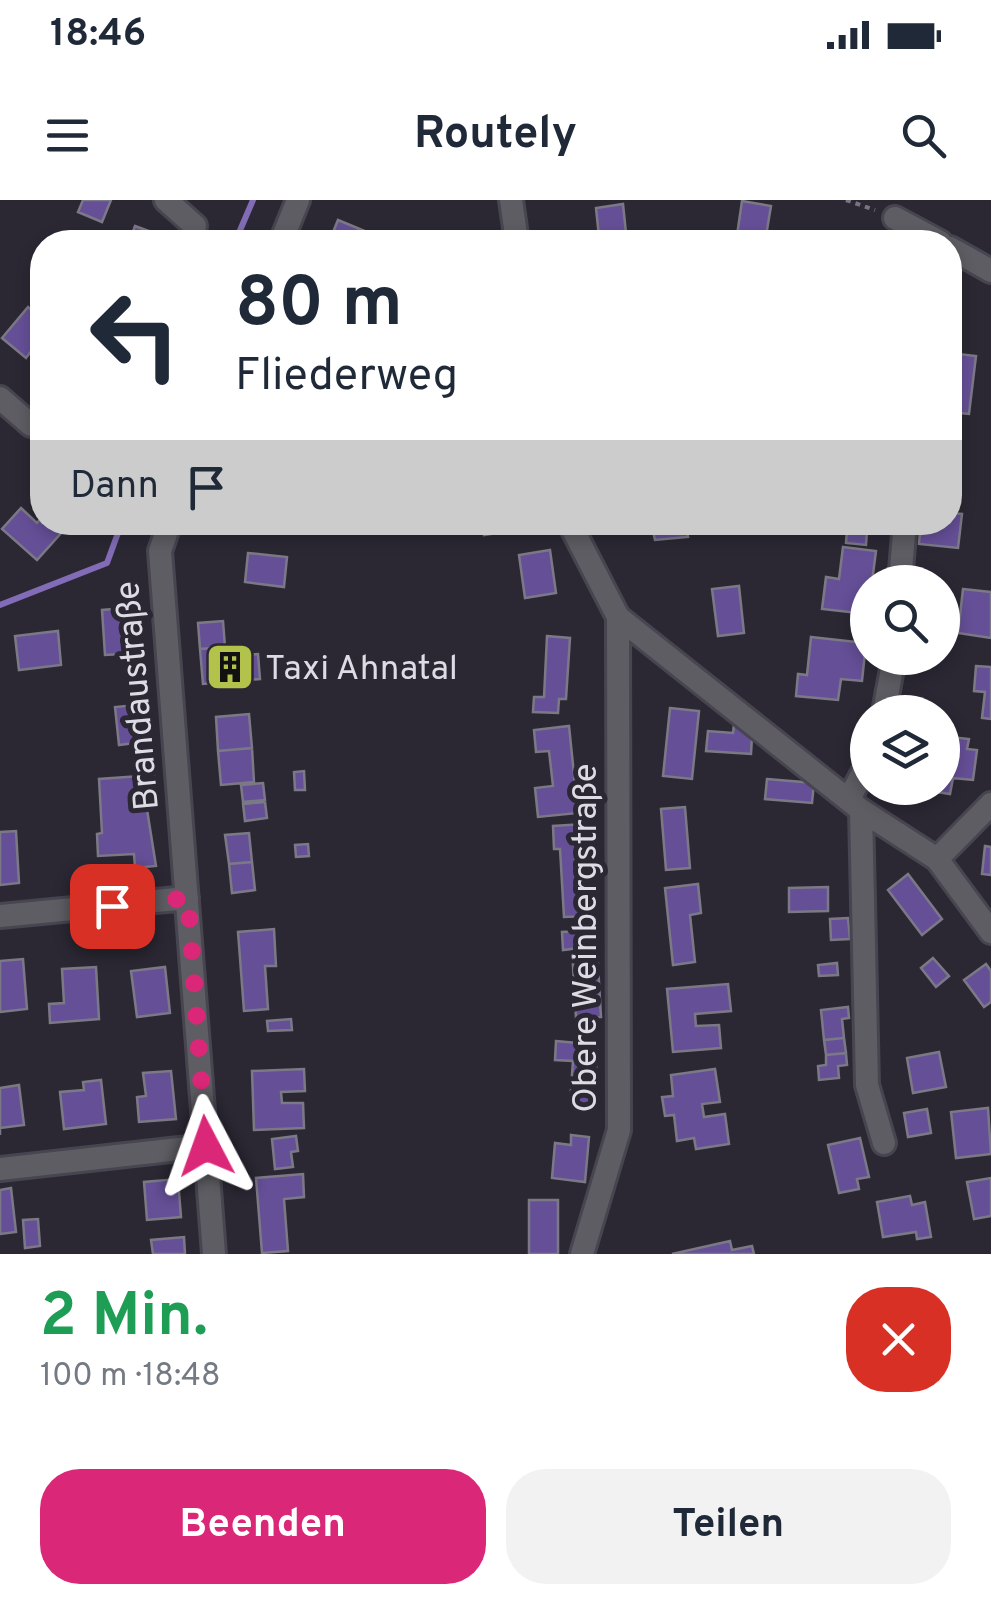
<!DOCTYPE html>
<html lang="de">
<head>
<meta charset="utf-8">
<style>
	:root { --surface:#fff; --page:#f2f2f3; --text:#1f2937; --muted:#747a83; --accent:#db2777 }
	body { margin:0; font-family:Overpass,sans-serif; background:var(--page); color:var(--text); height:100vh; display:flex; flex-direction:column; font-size:38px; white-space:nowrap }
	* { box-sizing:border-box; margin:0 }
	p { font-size:32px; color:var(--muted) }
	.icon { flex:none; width:55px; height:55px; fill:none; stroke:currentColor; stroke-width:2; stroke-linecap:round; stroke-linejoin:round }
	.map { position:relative; height:1054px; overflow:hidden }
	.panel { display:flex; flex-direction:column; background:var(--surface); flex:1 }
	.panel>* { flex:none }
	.guide { position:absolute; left:30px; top:30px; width:932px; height:305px; border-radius:40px; box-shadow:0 5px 15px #0003; background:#fff; color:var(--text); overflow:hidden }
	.fabs { position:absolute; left:850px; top:365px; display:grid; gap:20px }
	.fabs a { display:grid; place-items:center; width:110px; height:110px; border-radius:50%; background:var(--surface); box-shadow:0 5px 15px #0003; font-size:50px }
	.pin { position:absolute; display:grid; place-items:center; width:85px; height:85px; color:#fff; margin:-42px; border-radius:20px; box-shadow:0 5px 15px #0006 }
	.me { position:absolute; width:110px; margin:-55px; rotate:356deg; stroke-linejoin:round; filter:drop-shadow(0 0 8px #0008) }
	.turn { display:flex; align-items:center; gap:35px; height:210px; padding:0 40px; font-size:45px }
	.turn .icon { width:130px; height:130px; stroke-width:2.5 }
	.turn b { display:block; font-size:70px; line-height:85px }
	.then { display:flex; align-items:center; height:95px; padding:0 40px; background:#0003; gap:20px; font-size:38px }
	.round { display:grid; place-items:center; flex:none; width:105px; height:105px; border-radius:40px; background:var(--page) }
	.overview { display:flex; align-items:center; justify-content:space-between; height:170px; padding:0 40px }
	h1 { font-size:60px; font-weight:700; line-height:75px; color:#1e9e55 }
	.cta { display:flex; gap:20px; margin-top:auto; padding:20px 40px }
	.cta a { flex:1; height:115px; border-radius:40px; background:var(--accent); color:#fff; font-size:40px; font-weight:700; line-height:115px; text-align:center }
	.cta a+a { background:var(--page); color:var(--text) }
	.status { display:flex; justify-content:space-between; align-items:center; height:70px; padding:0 50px; background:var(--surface); direction:ltr }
	.status svg { height:28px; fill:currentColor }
	header { display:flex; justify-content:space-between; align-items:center; height:130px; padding:0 40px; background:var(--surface); font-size:45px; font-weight:700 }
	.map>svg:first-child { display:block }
</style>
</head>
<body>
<div class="status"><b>18:46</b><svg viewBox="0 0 49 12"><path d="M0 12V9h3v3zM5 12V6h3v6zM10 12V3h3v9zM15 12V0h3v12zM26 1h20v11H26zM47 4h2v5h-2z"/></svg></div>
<header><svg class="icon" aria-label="menu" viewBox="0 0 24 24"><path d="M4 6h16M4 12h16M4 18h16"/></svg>Routely<svg class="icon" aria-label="search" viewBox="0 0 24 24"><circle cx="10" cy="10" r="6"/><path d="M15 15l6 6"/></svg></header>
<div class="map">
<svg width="991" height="1054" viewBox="0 0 991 1054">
	<rect width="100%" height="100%" fill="#2b2834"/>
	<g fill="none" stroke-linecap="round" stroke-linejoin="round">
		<!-- stream -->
		<path stroke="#826cb7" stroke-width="6" d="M235,42L253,0
			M0,405L107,363L122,322"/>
	</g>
	<!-- building -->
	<path fill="#654f97" stroke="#7c7986" stroke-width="2.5" d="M83,0H111L102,22L78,12Z
		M742,1L771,6L765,42H736Z
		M623,4L626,33L599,37L596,8Z
		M338,20L367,32L363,42H329Z
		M135,26L165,37L163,42H129Z
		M28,107L42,119V137L26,158L2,138Z
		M950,153L976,156L969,214L950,212Z
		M21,308L37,323L42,317V322H51L62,332L37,360L2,329Z
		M950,313L962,314L958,348L919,344L921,322H950Z
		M483,322H534L535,327L484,335Z
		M651,322H684L688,337L655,340Z
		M847,329L867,331L866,345L846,343Z
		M843,347L876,351L872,382H868V414L822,409L826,377L839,379Z
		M550,350L556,393L525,398L519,355Z
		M248,353L287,357L284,387L245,382Z
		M739,386L744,433L718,436L712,389Z
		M963,389L991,392V438L958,433Z
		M138,407L141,453L105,455L102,410Z
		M223,421L225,447L200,449L198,423Z
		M58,431L61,465L19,470L15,436Z
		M547,436L570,438L566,499H559L558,513L533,512L534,497H544Z
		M811,437L866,443L862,481L841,479L838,500L796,496L798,474L807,475Z
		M227,447L228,456L258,454L260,479L203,484L200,449Z
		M976,466L991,467V519L982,518L985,492L974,491Z
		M146,504L150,541L119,545L115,507Z
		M670,508L699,511L692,579L663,576Z
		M249,514L252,548L218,551L216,517Z
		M734,524L752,537L751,554L706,551L708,531L733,533Z
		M569,526L578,613L538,617L535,588L553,586L549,551L536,552L534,530Z
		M942,536L969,539L967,549L977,550L973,580L942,577Z
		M252,548L254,582L221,585L218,551Z
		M304,571L305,590H295L294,572Z
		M154,575L155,596L145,597L156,666L135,668L134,654L98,656L97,634L102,633L99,579Z
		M942,577L953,578L950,594L930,591L931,588H942Z
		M767,579L814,583L812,603L765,599Z
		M263,583L265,600L243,602L241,585Z
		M265,602L267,618L245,621L243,604Z
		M685,607L690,668L666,670L661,609Z
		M584,624L590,716L564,717L560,649H554L553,626Z
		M16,631L19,683L0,685V632Z
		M249,633L252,662L229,664L225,635Z
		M308,644L309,656L296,657L295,645Z
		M985,646L991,647V675L982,674Z
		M252,662L255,690L232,693L229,664Z
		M908,674L942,719L922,735L888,690Z
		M698,684L701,713L690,715L695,762L673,765L665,688Z
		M828,687V711L789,712V688Z
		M848,718L850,739L831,740L830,719Z
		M274,729L276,766H265L268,809L244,811L238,732Z
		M596,730L601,817L576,818L572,749L563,750L562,732Z
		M933,758L949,776L936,787L921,768Z
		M23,759L27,809L0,812V761Z
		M837,763L838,775L819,776L818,765Z
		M986,764L991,771V802L984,807L964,780Z
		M96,767L99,819L50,823L49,804L64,803L62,769Z
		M165,767L170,813L137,817L131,771Z
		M728,784L731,811L695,814L696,826L719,825L721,848L673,852L667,789Z
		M848,807L849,818L842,819L844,838L824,840L821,810Z
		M291,819L292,830L268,831L267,821Z
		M844,838L846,853L826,855L824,840Z
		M556,841L598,845L593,905L570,903L573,861L555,860Z
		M939,852L946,887L913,893L907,858Z
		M846,853L847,865L838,866L839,878L819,880L818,866L826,865V855Z
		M304,869L305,891L281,892L282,903H303L304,928L254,930L252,871Z
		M715,869L720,902L702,904L704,917L725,914L729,944L696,949L694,938L677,941L674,915L665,916L662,897L673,896L671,875Z
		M171,871L176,919L139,922L137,897L146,896L143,873Z
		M101,880L106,924L64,929L60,892L84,890L83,882Z
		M19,885L24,925L0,928V935V888Z
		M988,908L991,954L956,958L951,912Z
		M927,909L931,933L908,937L904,913Z
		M571,935L589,937L585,982L552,978L555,943L571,945Z
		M296,936L298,951L291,952L293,967L275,969L272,939Z
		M860,938L869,977L857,979L859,989L839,993L828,945Z
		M303,974L304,997L284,999L288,1051L262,1053L256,978Z
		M991,978V1016L974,1019L967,982Z
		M178,979L181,1017L147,1020L144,982Z
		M11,988L16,1032L0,1034V990Z
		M910,996L912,1005L925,1002L931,1037L917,1039L916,1032L883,1037L877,1002Z
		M529,1000H558V1054H529Z
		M38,1019L40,1046L25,1048L23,1020Z
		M184,1037L185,1054H153L151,1040Z
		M730,1041L732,1050L752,1046L754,1054H672Z"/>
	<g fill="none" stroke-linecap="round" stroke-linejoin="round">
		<!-- street casing -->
		<g stroke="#474550" stroke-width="28">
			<path id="street" d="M166,0L195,26
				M511,0L517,42
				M895,18L940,42
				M281,42L298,0
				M950,48L991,71
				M0,198L31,225
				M170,322L160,351L214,1054
				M569,322L618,417L861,610L937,659L991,732
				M900,382L905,322
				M884,512L894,458
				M849,599L868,563
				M861,610L867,885L884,943
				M937,659L991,604
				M0,716L187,698
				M0,969L206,946
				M582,1054L619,930L618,417"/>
		</g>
		<!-- path -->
		<path stroke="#787580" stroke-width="4" stroke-dasharray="5 5" stroke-linecap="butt" d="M846,0L875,10
			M212,37L221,42"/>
		<!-- street -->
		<use href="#street" stroke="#5e5d63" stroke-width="22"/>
	</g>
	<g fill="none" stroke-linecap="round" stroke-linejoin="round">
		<!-- route -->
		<path stroke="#db2777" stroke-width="18" stroke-dasharray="0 32.4" d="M112,706L188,698L206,946"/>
	</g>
	<!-- icons -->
	<defs>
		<g id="building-square" transform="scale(2.5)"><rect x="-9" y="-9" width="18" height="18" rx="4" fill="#b3c24b" stroke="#2b2834"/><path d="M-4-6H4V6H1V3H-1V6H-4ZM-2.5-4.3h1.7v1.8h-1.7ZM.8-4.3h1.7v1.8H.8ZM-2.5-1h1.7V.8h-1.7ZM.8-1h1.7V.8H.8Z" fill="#111"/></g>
	</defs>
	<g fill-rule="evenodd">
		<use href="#building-square" x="230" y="467"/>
	</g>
	<g text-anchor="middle" stroke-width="10" stroke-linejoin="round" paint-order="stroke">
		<!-- poi labels -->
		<g font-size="35" fill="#dddbe3" stroke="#2b2834" text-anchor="start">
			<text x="265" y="479">Taxi Ahnatal</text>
		</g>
		<!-- street labels -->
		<g font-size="35" fill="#dddbe3" stroke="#2b2834">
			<text transform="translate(136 496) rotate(-95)" y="12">Brandaustraße</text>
			<text transform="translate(584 738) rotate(-90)" y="12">Obere Weinbergstraße</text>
		</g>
	</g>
</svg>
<div class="fabs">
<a><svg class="icon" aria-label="search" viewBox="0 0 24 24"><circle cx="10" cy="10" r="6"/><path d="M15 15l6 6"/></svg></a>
<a><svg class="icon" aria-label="layers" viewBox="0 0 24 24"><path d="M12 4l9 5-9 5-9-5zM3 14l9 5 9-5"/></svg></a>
</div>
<div class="pin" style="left:112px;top:706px;background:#d93025"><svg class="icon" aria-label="arrive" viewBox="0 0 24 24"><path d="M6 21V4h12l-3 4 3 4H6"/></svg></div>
<svg class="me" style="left:206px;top:946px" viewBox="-20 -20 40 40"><path d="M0-17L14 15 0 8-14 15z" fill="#db2777" stroke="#fff" stroke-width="4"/></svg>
<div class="guide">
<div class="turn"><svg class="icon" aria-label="left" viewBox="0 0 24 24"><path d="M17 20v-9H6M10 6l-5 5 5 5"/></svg><div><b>80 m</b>Fliederweg</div></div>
<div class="then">Dann<svg class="icon" aria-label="arrive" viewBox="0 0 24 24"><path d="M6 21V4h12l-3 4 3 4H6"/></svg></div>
</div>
</div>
<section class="panel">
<div class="overview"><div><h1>2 Min.</h1><p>100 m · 18:48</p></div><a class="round" style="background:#d93025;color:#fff"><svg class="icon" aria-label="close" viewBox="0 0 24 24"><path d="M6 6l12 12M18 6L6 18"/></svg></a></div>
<div class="cta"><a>Beenden</a><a>Teilen</a></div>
</section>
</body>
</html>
